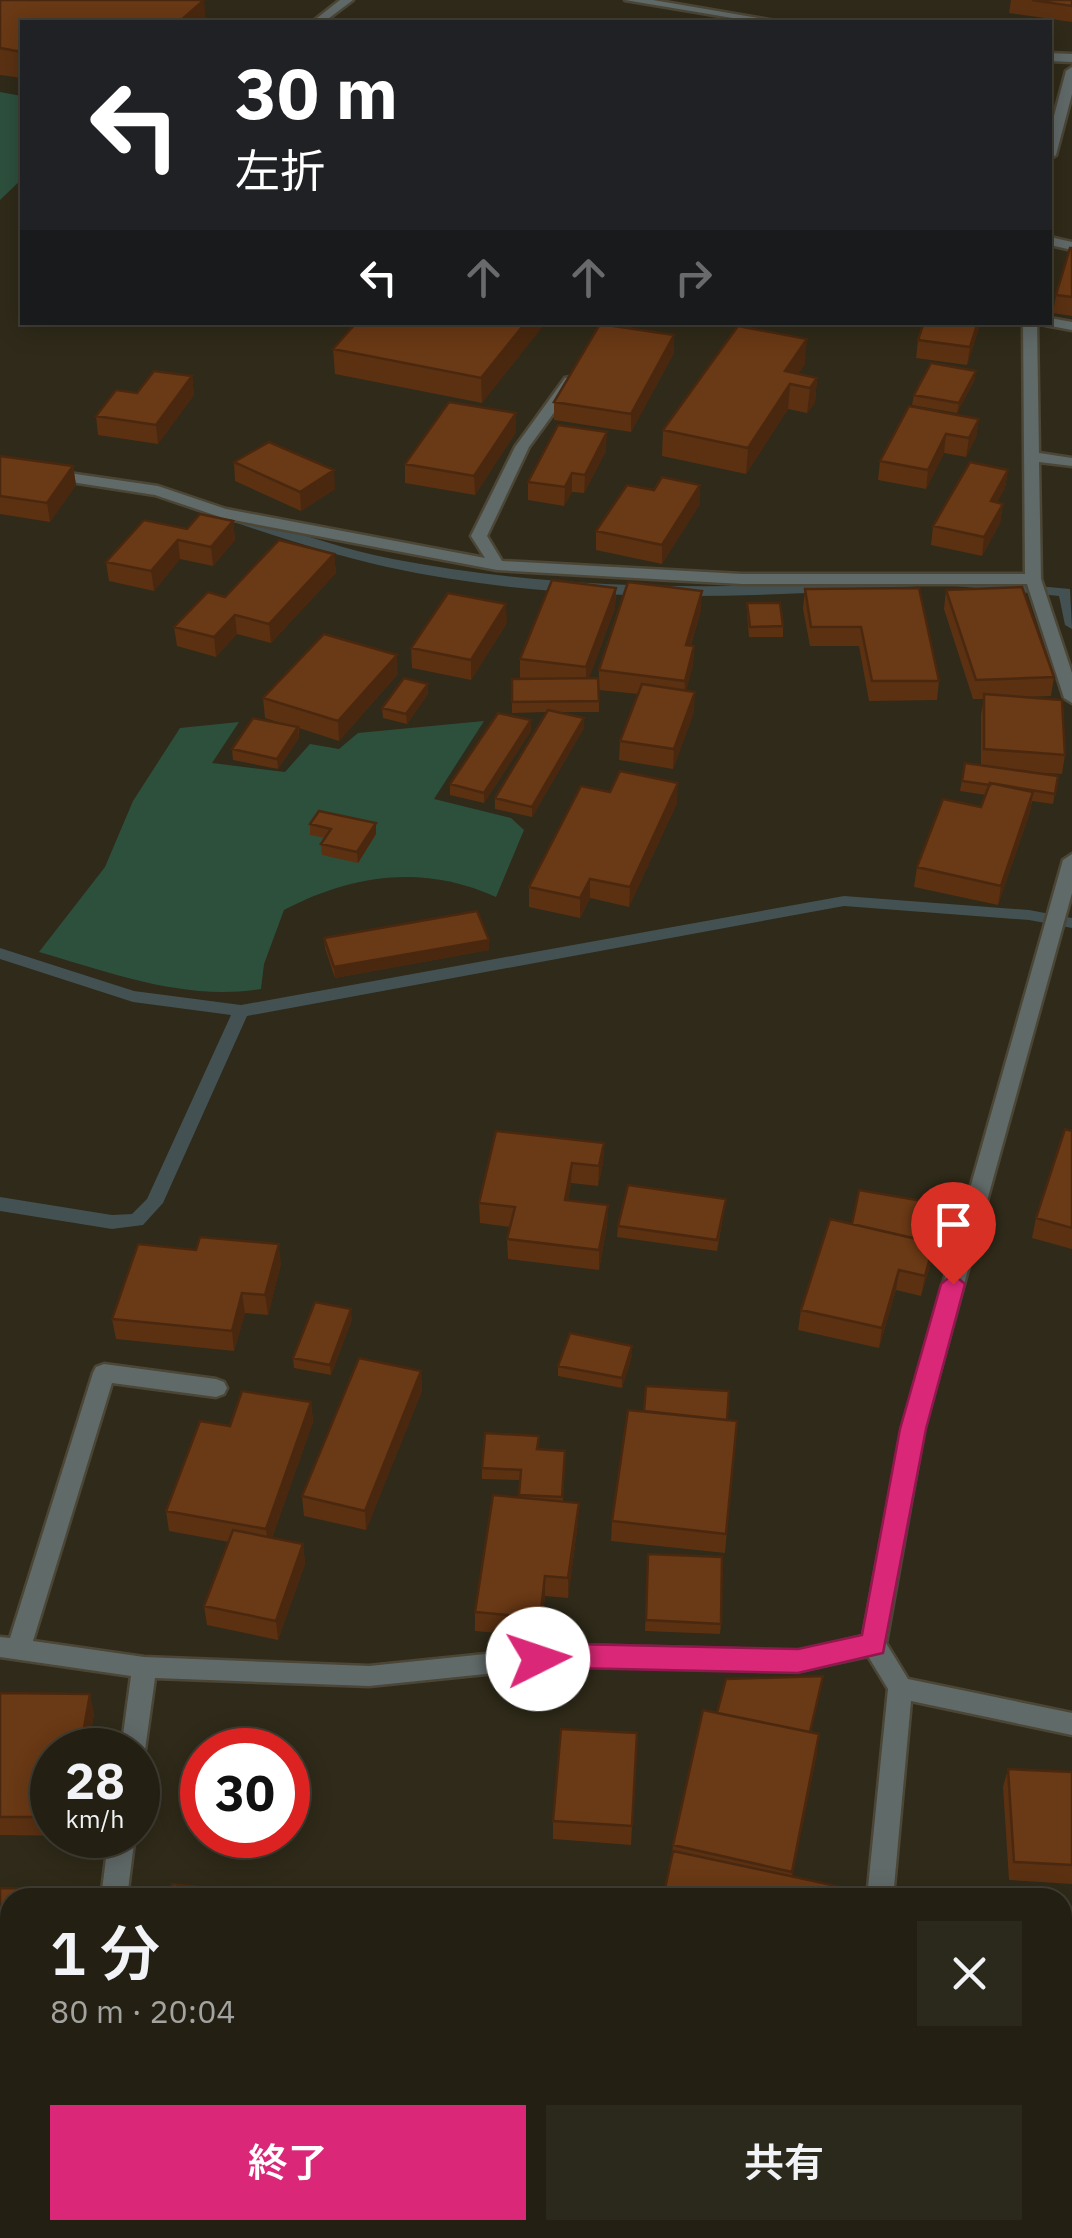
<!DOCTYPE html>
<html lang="ja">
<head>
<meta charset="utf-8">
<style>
	:root { --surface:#232013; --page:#2b281c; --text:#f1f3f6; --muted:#a3a3a0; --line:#403e33; --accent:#db2777 }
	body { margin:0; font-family:"IBM Plex Sans","Noto Sans JP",sans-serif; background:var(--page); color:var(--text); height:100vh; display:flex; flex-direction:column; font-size:38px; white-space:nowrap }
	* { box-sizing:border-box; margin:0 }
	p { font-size:32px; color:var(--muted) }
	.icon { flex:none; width:55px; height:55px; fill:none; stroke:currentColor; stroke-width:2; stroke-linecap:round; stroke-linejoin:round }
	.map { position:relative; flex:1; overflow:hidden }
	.sheet { position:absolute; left:0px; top:1888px; width:1072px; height:352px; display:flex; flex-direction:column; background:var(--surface); border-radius:30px 30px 0 0; box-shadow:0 5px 25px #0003,0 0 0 2px var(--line) }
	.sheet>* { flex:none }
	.top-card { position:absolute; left:20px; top:20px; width:1032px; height:305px; border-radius:0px; box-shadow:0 5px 25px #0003,0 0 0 2px var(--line); background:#202124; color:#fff; overflow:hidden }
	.speed { position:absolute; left:30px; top:1728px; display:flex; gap:20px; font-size:50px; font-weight:700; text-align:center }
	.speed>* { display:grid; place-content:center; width:130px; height:130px; border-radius:50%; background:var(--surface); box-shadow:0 5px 25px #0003,0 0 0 2px var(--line); line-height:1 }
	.speed small { font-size:25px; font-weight:400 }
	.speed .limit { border:15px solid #d22; background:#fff; color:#111 }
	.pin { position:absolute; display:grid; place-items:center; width:85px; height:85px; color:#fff; margin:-102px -42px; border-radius:50% 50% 50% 0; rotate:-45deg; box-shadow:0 0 10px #0007 }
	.pin .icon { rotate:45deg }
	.me { position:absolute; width:110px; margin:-55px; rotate:86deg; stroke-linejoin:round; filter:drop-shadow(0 0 8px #0008) }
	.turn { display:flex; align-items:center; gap:35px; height:210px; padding:0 50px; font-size:45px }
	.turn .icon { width:130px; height:130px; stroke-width:2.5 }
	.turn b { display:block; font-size:70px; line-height:85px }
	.lanes { display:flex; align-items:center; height:95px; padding:0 50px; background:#0003; justify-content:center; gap:50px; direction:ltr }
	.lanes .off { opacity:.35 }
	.round { display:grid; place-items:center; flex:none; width:105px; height:105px; border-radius:0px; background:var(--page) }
	.summary { display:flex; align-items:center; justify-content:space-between; height:170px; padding:0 50px }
	h1 { font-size:60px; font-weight:600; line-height:75px }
	.cta { display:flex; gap:20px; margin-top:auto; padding:20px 50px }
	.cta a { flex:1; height:115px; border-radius:0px; background:var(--accent); color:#fff; font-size:40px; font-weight:600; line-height:115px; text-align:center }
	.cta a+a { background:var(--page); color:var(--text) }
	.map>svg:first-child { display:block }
</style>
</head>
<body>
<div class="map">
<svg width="1072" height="2238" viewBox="0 0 1072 2238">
	<rect width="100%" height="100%" fill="#2f2a19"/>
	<!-- green -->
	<path fill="#2d503d" d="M0,92L22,96V179L0,200Z
		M484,721L434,799L511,818L524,830L496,897C424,864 352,874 284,910L264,964L261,989C184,1001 112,973 39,952L105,867L133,801L180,728L239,722L212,763L285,772L310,744L339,749L358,733Z"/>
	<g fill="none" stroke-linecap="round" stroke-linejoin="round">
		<!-- stream -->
		<path fill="#435152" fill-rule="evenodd" d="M224,510C281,526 335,548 393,559C567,593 743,590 919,578L926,582L919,586C743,599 561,605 387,567C330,554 275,536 219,517V511Z
			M950,578L1070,589L1072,629L1065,625L1059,596L945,585V579Z
			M844,896L1029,910L1072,918V928L1029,920L844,906L247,1016L163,1203L143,1225L112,1229L0,1211V1197L112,1215L132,1214L147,1199L231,1015L133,1002L0,959V948L134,991L241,1005Z"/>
		<!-- minor casing -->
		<g stroke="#4b4636" stroke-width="5">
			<path id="minor" d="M340,0H353L324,22H312Z
				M625,0H653L781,22H756Z
				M1050,53L1072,54V62L1050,61Z
				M1072,67V94L1056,155L1050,159V131L1066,71Z
				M1050,237L1072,242V250L1050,245Z
				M1050,318L1072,322V330L1045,325L1043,322H1050Z
				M1023,322H1037L1039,453L1072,458V466L1039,462L1041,579L1072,673V703L1064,698L1027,584H742L497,570L223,518L155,495L0,471V463L158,486L226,509L485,558L471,536L515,447L565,378L570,377L577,381L529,447L487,536L502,561L742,574H1025Z
				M1072,854V893L924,1429L886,1643L908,1679L1072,1713V1735L911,1701L893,1898H867L888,1689L868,1656L799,1671L572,1665L369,1686L155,1678L145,1750L138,1759V1750H121L131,1676L0,1657V1637L10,1638L93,1373L96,1367L104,1364L216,1379L224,1382L227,1388L224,1394L216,1397L112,1383L33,1641L144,1657L369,1666L572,1645L799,1651L863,1636L902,1429L1063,860Z
				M109,1835H135L127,1898H101Z
				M1062,1989L1072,1990V2016L1062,2015Z"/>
		</g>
		<!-- minor -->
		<use href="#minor" fill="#606a69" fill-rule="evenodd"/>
	</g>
	<!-- wall -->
	<path fill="#5b3112" d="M0,0L22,22V78L0,75Z
		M1011,0H1072V22L1009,13Z
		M1072,248V316L1053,313L1056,295Z
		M546,322L482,403L335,374L333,349Z
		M981,322L967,365L916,358L918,340Z
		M674,353L631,432L554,420V402Z
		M805,364L798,374L817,378L815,403L807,413L788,409L746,474L662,456L663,430Z
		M976,371L974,381L957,413L912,405L914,395Z
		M192,376L194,395L158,444L98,435L96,416L137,393Z
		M516,413V432L475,495L405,483V464Z
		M979,419L976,437L966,457L944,453L926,489L878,480L880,461Z
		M606,451L584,493L572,492L564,506L528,500V482Z
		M0,456L73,466L76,485L50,522L0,514Z
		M234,462L335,489L301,511L235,481Z
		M1008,470L1005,488L997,502L1003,504L1000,523L982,556L931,545L933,526Z
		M700,485V504L662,564L596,550V531L654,490Z
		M233,521L235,540L213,566L180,559L154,591L109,581L106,562L187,529Z
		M334,554L336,573L271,643L237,634L216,657L177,646L174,627L225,597Z
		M616,588L615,608L589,678L599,684V670L701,610L691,645L694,646L693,665L686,691L694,712L673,769L619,760L620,741L638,694L599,690V712H558L584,718V728L532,817L495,809V798L547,712L512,713V679L520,678V659Z
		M919,588L939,681L937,700L869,701L859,646H810L803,609L805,589Z
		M946,590L1054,677L1051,696L1025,697L1065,755L1062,774L1027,772L1058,776L1053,804L1032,801L1030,812L998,905L914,887L917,867L981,807L986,795L960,791L965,763L981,765V714L984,699H973L944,609Z
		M747,603L783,626V637H749L747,614Z
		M507,623L471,680L412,668L411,648Z
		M398,674L339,741L299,728V738L278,769L233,760L232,749L290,726L265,718L263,698Z
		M428,684V694L407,724L383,718L382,708Z
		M531,731L484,803L450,795V784Z
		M610,792L677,803L629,907L590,898L580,918L529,907V887Z
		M310,824L376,834L358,863L322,855L321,844L325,838L310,835Z
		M324,938L489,940V950L335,978L325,948Z
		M1072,1131V1249L1032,1238L1036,1218Z
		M604,1143L603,1163L598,1186L571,1183L568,1200L608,1205L607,1225L599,1270L508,1259L507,1239L510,1227L480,1223L479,1203Z
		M726,1199L717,1251L617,1237L618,1226Z
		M927,1242L934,1243L931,1263L921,1296L896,1290L879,1348L798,1330L801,1310Z
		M281,1264L268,1315L245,1313L234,1351L116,1339L112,1319Z
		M352,1319L331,1375L294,1368L293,1358Z
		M632,1356L622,1388L558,1376V1366Z
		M421,1371L422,1391L366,1530L304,1516L302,1496Z
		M311,1402L313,1422L272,1538L303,1544L305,1564L278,1640L207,1625L204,1606L229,1542L169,1531L166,1511L230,1426Z
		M727,1420L737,1421L725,1553L611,1541L612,1521Z
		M538,1449L565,1451L563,1501L578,1522L568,1598L545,1596L540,1637L475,1631V1612L519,1497L520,1480L482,1479V1468Z
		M648,1554L721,1624L720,1634L645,1631Z
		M823,1676L811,1732L817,1753L792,1877L672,1854L673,1845L717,1713Z
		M0,1693L94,1713L88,1750H52V1835L74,1836L0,1835Z
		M637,1733L631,1845L553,1839V1821Z
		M1008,1769L1072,1772V1884L1009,1880L1003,1787Z
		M0,1888L10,1898V2058H0Z"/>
	<!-- shaded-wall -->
	<path fill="#4a280f" d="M204,0L206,22H179Z
		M526,322H546L482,403L481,378Z
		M978,322H981L967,365L970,347Z
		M674,335V353L631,432V414Z
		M807,339L805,364L790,386L788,409L746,474L748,448L785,371Z
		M976,371L974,381L957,413L959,403Z
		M192,376L194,395L158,444L156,425Z
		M817,378L815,403L807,413L810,388Z
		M516,413V432L475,495L474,476Z
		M979,419L976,437L966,457L969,438Z
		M607,432L606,451L584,493L585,475Z
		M946,434L944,453L926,489L928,470Z
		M73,466L76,485L50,522L47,503Z
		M334,470L335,489L301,511L300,492Z
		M1008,470L1005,488L988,520L991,501Z
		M572,473V492L564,506L565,487Z
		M700,485V504L662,564V545Z
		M1003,504L1000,523L982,556L984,537Z
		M233,521L235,540L213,566L211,547Z
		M178,540L180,559L154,591L151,571Z
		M334,554L336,573L271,643L269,624Z
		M616,588L615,608L586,687V667Z
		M702,591L701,610L685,664L686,645Z
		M506,604L507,623L471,680V660Z
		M235,615L237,634L216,657L214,637Z
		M694,646L693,665L684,700L685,681Z
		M397,655L398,674L339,741L338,721Z
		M428,684V694L407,724L406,714Z
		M695,692L694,712L673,769L674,749Z
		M584,718V728L532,817V807Z
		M531,720V731L484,803V793Z
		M298,727L299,738L278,769L277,759Z
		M678,783L677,803L629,907L630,887Z
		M1033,792L1030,812L998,905L1001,886Z
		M376,823V834L358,863L357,852Z
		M590,879V898L580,918V898Z
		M489,940V950L335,978L334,967Z
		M604,1143L603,1163L598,1186L599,1166Z
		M572,1163L571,1183L565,1220V1200Z
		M608,1205L607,1225L599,1270V1250Z
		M934,1243L931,1263L921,1296L925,1276Z
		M279,1244L281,1264L268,1315L265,1295Z
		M899,1270L896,1290L879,1348L882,1328Z
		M242,1293L245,1313L234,1351L232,1331Z
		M351,1309L352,1319L331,1375L330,1365Z
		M632,1346V1356L622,1388V1378Z
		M421,1371L422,1391L366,1530L365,1511Z
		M311,1402L313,1422L268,1549L266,1529Z
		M579,1503L578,1522L568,1598V1578Z
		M303,1544L305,1564L278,1640L276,1621Z
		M545,1576V1596L540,1637V1618Z
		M90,1694L94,1713L88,1750H80Z
		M819,1734L817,1753L790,1890L792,1872Z
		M340,2230H347L345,2238H339Z"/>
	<!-- building -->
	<path fill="#6a3915" stroke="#4a280f" stroke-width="2.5" d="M0,0H204L179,22H22V52L0,48Z
		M1032,0H1072V6Z
		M1070,248H1072V297L1056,295Z
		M357,322H526L481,378L333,349Z
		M924,322H978L970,347L918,340Z
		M600,324L674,335L631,414L554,402Z
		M738,326L807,339L785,371L817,378L810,388L790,384L748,448L663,430Z
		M931,363L976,371L959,403L914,395Z
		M154,371L192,376L156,425L96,416L116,390L137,393Z
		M449,402L516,413L474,476L405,464Z
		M909,406L979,419L969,438L946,434L928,470L880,461Z
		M558,425L607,432L585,475L572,473L565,487L528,482Z
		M269,442L334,470L300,492L234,462Z
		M0,456L73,466L47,503L0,496Z
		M970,462L1008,470L991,501L1003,504L984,537L933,526Z
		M662,477L700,485L662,545L596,531L627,485L654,490Z
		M200,514L233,521L211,547L178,540L151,571L106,562L144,520L187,529Z
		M279,540L334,554L269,624L235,615L214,637L174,627L208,592L225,597Z
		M552,580L616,588L586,667L520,659Z
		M628,582L702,591L686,645L694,646L685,681L599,670Z
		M1022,587L1054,677L976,680L946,590Z
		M919,588L939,681H872L861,627H811L805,589Z
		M448,593L506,604L471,660L411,648Z
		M747,603H780L783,626L750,627Z
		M324,634L397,655L338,721L263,698Z
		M404,678L428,684L406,714L382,708Z
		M598,678L599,701L512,702V679Z
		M642,684L695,692L674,749L620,741Z
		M984,694L1062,700L1065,755L984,749Z
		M548,710L584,718L532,807L495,798Z
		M498,713L531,720L484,793L450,784Z
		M253,718L298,727L277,759L232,749Z
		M965,763L1058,776L1055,794L990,783V785L962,781Z
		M620,771L678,783L630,887L590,879L580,898L529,887L581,786L610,792Z
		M990,783L1033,792L1001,886L917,867L943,799L981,807Z
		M319,811L376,823L357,852L321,844L331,829L310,824Z
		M477,911L489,940L334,967L324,938Z
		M1065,1129L1072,1131V1228L1036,1218Z
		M496,1131L604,1143L599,1166L572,1163L565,1200L608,1205L599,1250L507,1239L515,1207L479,1203Z
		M628,1185L726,1199L717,1240L618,1226Z
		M859,1190L934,1203L926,1241L852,1224Z
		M830,1219L934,1243L925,1276L899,1270L882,1328L801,1310Z
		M200,1237L279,1244L265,1295L242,1293L232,1331L112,1319L138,1244L196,1250Z
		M315,1302L351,1309L330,1365L293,1358Z
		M570,1333L632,1346L622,1378L558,1366Z
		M359,1358L421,1371L365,1511L302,1496Z
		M646,1386L729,1391L727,1420L644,1411Z
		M242,1391L311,1402L266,1529L166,1511L200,1421L230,1426Z
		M628,1410L737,1421L726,1534L612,1521Z
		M485,1433L539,1436L537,1449L565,1451L562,1497L519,1495L521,1470L482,1468Z
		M493,1495L579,1503L568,1578L545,1576L540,1618L475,1612Z
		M233,1530L303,1544L276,1621L204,1606Z
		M648,1554L722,1557L721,1624L646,1620Z
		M823,1676L810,1732L717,1713L726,1679Z
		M0,1693L90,1694L80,1750H52V1817H0Z
		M703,1710L819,1734L792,1872L673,1845Z
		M561,1729L637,1733L632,1826L553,1821Z
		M1008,1769L1072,1772V1865L1014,1862Z
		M673,1851L841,1887L839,1898H663Z
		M172,1884L253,1893L252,1898H168Z
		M0,1888L65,1889L64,1898H10V2041H0Z
		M159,2230H340L339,2238H158Z"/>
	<!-- route -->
	<path fill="#db2777" stroke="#8e194d" stroke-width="2.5" d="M953,1274L965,1284L926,1429L883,1653L798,1673L528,1667L524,1659L528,1650L572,1644L798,1649L862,1635L900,1429L941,1284Z"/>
</svg>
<div class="speed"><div>28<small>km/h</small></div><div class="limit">30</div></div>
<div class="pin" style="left:953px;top:1284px;background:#d93025"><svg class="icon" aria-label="arrive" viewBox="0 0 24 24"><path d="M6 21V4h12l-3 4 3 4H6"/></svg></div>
<svg class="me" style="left:538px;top:1659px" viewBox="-20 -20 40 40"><circle r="19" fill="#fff"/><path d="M0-13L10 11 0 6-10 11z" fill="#db2777"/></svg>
<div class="top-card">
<div class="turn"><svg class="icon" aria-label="left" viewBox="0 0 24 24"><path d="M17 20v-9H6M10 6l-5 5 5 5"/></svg><div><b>30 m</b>左折</div></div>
<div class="lanes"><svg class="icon" aria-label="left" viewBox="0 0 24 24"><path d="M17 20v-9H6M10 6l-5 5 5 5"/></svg><svg class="icon off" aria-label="ahead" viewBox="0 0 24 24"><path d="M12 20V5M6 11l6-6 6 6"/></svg><svg class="icon off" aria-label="ahead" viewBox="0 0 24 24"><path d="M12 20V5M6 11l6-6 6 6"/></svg><svg class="icon off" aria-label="right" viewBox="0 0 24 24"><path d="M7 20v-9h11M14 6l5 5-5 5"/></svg></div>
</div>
<section class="sheet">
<div class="summary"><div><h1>1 分</h1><p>80 m · 20:04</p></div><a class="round"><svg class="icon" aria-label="close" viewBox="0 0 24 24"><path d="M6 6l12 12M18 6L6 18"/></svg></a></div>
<div class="cta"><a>終了</a><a>共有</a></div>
</section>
</div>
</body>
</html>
